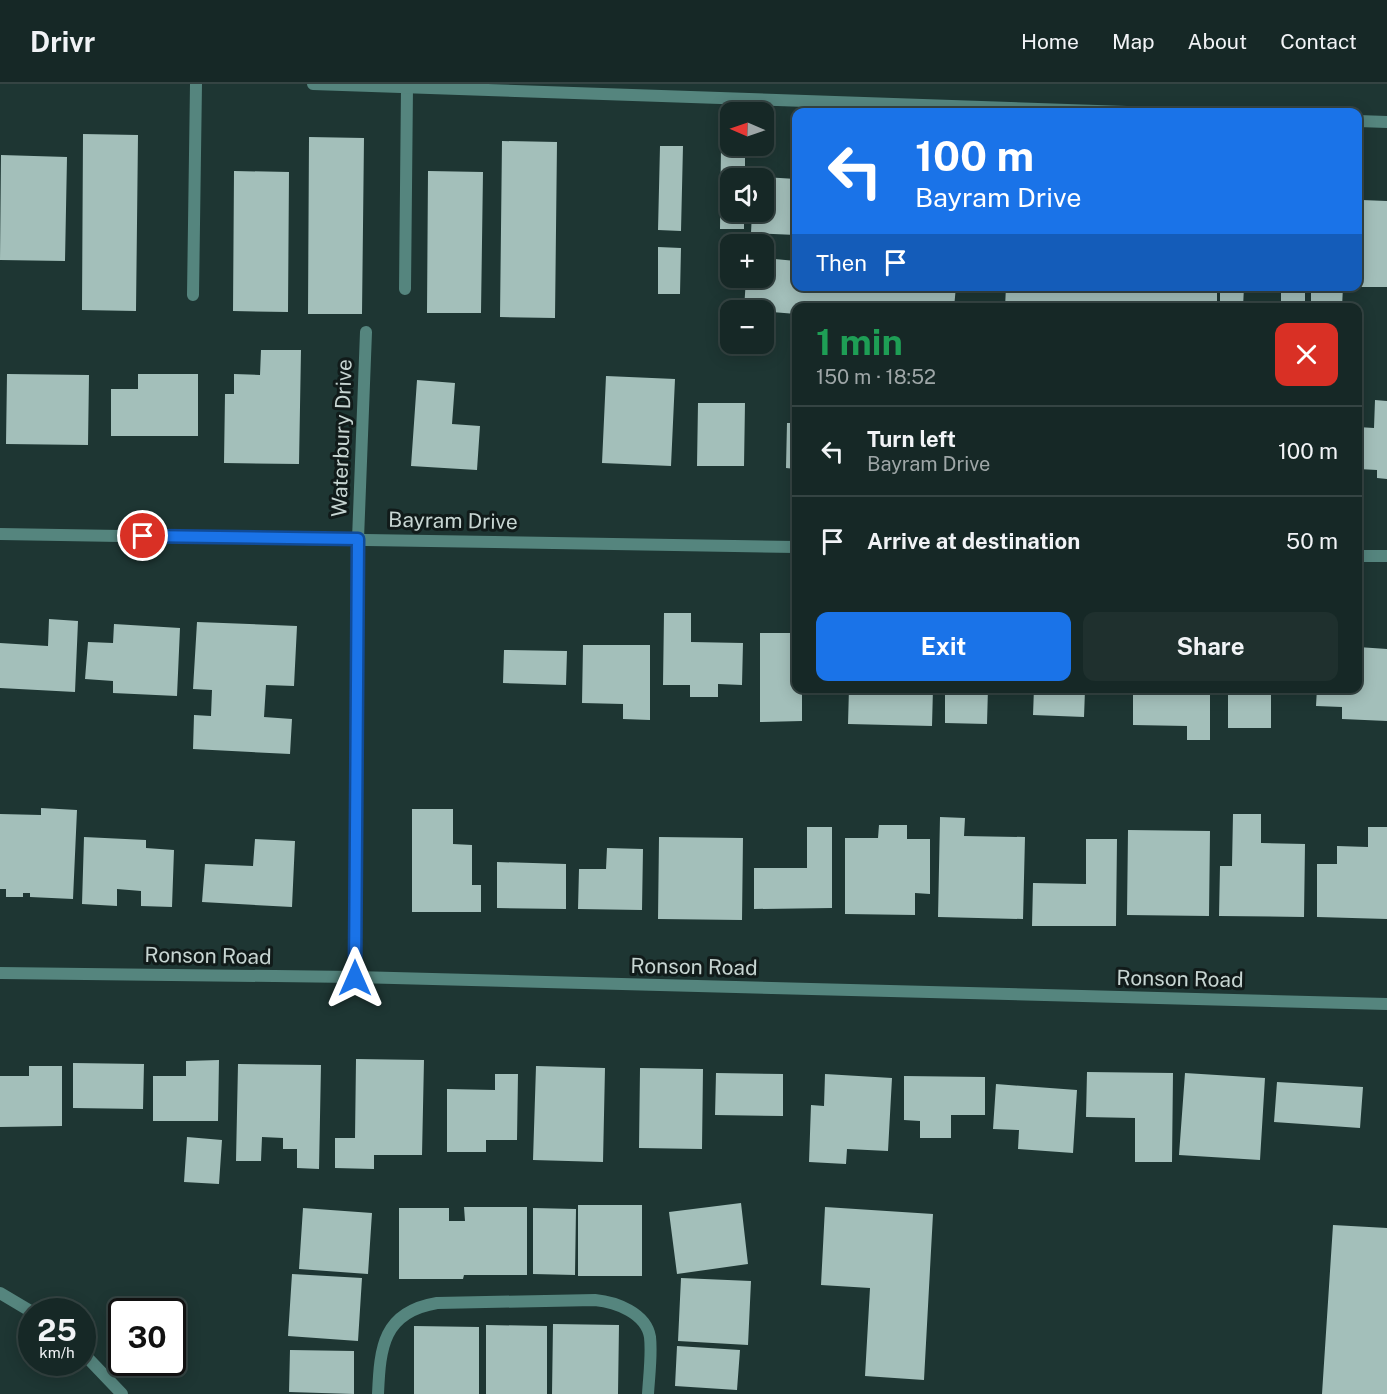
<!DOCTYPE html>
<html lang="en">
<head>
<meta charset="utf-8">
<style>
	:root { --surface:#162826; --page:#1f302e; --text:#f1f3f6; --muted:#9ea6a7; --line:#354443; --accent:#1a73e8 }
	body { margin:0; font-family:"Public Sans",sans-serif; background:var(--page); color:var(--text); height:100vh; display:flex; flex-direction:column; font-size:22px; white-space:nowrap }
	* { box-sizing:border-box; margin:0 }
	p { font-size:20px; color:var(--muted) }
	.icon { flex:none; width:33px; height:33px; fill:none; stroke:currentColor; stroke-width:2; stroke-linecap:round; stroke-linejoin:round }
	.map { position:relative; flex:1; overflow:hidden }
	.details { position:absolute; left:792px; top:219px; width:570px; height:390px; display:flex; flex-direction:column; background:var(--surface); border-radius:12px; box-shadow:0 3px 15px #0003,0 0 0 2px var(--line) }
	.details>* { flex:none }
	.top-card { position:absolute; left:792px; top:24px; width:570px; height:183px; border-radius:12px; box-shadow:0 3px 15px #0003,0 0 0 2px var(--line); background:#1a73e8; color:#fff; overflow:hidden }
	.needle { width:39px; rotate:272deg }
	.controls { position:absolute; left:720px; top:18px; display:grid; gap:12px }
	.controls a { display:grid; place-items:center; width:54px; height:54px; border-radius:12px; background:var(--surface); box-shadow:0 3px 15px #0003,0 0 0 2px var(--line); font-size:30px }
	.speed { position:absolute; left:18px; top:1214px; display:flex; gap:12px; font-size:30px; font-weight:700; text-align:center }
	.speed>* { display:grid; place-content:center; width:78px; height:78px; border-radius:50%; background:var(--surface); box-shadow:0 3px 15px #0003,0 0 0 2px var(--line); line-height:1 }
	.speed small { font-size:15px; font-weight:400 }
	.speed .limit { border:3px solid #111; border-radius:9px; background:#fff; color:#111 }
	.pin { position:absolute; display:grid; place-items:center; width:51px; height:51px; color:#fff; margin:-26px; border:3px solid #fff; border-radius:50%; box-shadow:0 2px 6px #0007 }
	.me { position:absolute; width:66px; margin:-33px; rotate:0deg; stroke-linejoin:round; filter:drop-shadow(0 0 4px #0008) }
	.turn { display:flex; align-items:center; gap:21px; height:126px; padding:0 24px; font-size:27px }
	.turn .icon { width:78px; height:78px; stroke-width:2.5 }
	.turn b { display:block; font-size:42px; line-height:51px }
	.then { display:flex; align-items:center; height:57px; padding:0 24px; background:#0003; gap:12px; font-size:22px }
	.round { display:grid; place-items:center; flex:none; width:63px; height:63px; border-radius:12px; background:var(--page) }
	.summary { display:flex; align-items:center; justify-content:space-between; height:102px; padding:0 24px }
	h1 { font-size:36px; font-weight:700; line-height:45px; color:#1e9e55 }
	.primary-button { display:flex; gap:12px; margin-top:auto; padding:12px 24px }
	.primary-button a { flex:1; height:69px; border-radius:12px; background:var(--accent); color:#fff; font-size:24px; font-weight:700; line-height:69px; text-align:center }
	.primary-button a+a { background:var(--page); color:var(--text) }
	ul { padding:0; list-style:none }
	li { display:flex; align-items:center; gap:18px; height:90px; padding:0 24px; border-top:2px solid var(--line) }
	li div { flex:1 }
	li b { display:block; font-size:22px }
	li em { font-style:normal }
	header { display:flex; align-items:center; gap:36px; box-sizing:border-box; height:84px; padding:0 30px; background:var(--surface); border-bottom:2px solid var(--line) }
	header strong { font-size:28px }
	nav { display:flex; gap:33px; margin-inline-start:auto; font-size:21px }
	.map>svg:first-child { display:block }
</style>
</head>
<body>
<header>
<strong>Drivr</strong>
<nav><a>Home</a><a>Map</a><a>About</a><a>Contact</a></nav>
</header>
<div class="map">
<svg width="1387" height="1310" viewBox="0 0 1387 1310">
	<rect width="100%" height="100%" fill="#1e3633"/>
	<!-- building -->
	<path fill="#a3bfba" d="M83,50L138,51L136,227L82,226Z
		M309,53L364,54L362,230H308Z
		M502,57L557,58L555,234L500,233Z
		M660,62H683L681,147L658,146Z
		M721,63H745V94H730V128H744V145H720Z
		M1,71L67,73L65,177L0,176Z
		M234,87L289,88L288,228L233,227Z
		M428,87L483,88L481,229H427Z
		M764,93L796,95V151L751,149L752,128H764Z
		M1362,116L1387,117V203H1358V126H1361Z
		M658,163L681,164L680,210H658Z
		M764,174L796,177V202H956L954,224H796V230L772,228V233L764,232V226H744L746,194H764Z
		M1006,202H1217V224H1005Z
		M1220,202H1244L1243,224H1220Z
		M1281,202H1305V224H1281Z
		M1311,202H1343L1342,224H1311Z
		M261,266H301L299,380L224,379L225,310H234V290L260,291Z
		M7,290L89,291L88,361L6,360Z
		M138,290H198V352H111V305H138Z
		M606,292L675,295L671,382L602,379Z
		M417,296L455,299L452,340L480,342L477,386L411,382Z
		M1375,316L1387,317V395L1377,394V386L1358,385V343L1374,344Z
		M698,319H745L744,382H697Z
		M787,339H796V385L786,384Z
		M664,529H691V558L743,559L742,601L718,600V613H690V601H663Z
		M49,535L78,537L75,608L0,604V559L48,562Z
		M197,538L297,542L294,602L266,601L264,633L292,635L290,670L193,665L194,631L211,632L212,606L193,605Z
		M114,540L180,544L177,612L113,609V597L85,595L88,558L113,559Z
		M760,549H796V604H802V637L760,638Z
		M583,561H650V636L623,635V620L582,619Z
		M1358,563L1387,565V637L1342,635V623L1316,622L1317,604H1358Z
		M504,566L567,567L566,601L503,599Z
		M849,604H933L932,642L848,640Z
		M945,604H988L987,640L945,639Z
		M1034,604H1115L1114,608L1085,606L1084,633L1033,631Z
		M1133,604H1210V656H1187V642L1133,641Z
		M1228,604H1271V644H1228Z
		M41,724L77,726L73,815L30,813V809H23V813H6V805H0V730L41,731Z
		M412,725H453V760L472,761V801H481V828H412Z
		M1233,730H1261V759L1305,760L1304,833L1219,832L1220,782H1232Z
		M940,733L965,734L964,752L1025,753L1023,835L938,833Z
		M879,741H907V755H930V810L915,809V831L845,830V754H878Z
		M807,743H832V824L754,825V784H807Z
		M1368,743H1387V835L1317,833V780H1337V762L1368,763Z
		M1128,746L1210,747L1209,832L1127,831Z
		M84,753L146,756V764L174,766L172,823L141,822V807L117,805V822L82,820Z
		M659,753L743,754L742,836L658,835Z
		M255,755L295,757L292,823L202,818L205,780L253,782Z
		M1086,755H1117L1116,842H1032L1033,799L1086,800Z
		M607,764L643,765L642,826L578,825L579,785H606Z
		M497,778L566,780V825L497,824Z
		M356,975L424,976L422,1071H374V1085L335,1084V1054H355Z
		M219,976L218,1037H153V992H186V977Z
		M73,979L144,980L143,1025L73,1024Z
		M238,980L321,981L319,1085L297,1084V1065H283V1054L262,1053L261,1077H236Z
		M29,982H62V1042L0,1043V992H29Z
		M536,982L605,984L603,1078L533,1076Z
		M640,984L703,985L702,1065L639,1064Z
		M1087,988L1173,989L1172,1078H1135V1034L1086,1033Z
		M716,989L783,990V1032L715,1031Z
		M1185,989L1265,994L1260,1076L1179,1071Z
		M495,990H518L517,1056H486V1068H447V1005L495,1006Z
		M825,990L892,994L888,1067L847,1065L846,1080L809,1078L811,1021L824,1022Z
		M904,992L985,993V1031H951V1054H920V1037L904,1036Z
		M1277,998L1363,1003L1360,1044L1274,1038Z
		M996,1000L1077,1006L1073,1069L1018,1065L1019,1046L993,1045Z
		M187,1053L222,1056L219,1100L184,1098Z
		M741,1119L748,1180L677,1190L669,1128Z
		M578,1121H642V1192H578Z
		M464,1123H527V1191H464L463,1195H399V1124H449V1137H465Z
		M825,1123L933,1130L924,1296L865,1292L870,1204L821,1201Z
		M303,1124L372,1129L368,1190L299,1185Z
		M533,1124L576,1125L575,1191L533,1190Z
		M1333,1141L1387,1144V1310H1322Z
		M292,1190L362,1194L358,1257L288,1252Z
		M681,1194L751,1197L748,1261L678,1257Z
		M553,1240L619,1241L618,1310H552Z
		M486,1241L547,1242V1310H486Z
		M414,1242L479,1243V1310H414Z
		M677,1262L740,1266L737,1306L675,1302Z
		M290,1266L354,1267V1310L289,1308Z"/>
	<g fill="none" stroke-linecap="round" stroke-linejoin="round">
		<!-- lane -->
		<path stroke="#55857e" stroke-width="12" d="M405,205L407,3
			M193,211L196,0"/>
		<!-- street -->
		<path stroke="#55857e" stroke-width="12" d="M313,0L1127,28
			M1358,37L1387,38
			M0,450L796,463
			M1358,472H1387
			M0,889L355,893L1387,920
			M355,893L358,455L366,248
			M0,1209L32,1228
			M82,1268L122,1310
			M378,1310C380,1263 383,1228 437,1219L595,1216C616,1218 646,1229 650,1253C652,1271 649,1292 648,1310"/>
	</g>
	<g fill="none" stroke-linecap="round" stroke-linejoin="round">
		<!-- route casing -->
		<g stroke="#114b97" stroke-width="15">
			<path id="route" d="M143,452L358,455L355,894"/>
		</g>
		<!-- route -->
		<use href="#route" stroke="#1a73e8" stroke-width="10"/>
	</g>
	<g text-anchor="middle" stroke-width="6" stroke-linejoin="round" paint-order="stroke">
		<!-- street labels -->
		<g font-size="21" fill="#c7d5d2" stroke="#111b1a">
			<text transform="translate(342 354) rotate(-88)" y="7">Waterbury Drive</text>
			<text transform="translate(453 437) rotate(1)" y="7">Bayram Drive</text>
			<text transform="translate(208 872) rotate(1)" y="7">Ronson Road</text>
			<text transform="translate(694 883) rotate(1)" y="7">Ronson Road</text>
			<text transform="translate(1180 895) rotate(1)" y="7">Ronson Road</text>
		</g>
	</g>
</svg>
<div class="controls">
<a><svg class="needle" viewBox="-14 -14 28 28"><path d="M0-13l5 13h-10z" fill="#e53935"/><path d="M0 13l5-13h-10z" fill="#9ea6a7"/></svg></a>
<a><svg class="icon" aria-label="sound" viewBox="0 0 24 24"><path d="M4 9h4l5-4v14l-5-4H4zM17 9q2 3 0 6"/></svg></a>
<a>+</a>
<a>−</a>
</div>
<div class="speed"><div>25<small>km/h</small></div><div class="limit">30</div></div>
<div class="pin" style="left:143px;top:452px;background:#d93025"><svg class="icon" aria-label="arrive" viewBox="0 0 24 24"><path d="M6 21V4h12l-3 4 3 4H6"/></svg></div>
<svg class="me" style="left:355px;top:894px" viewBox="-20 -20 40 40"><path d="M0-17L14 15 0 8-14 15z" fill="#1a73e8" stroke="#fff" stroke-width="4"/></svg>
<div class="top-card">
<div class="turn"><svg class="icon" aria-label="left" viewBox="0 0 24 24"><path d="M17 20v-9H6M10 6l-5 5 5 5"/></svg><div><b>100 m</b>Bayram Drive</div></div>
<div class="then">Then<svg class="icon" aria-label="arrive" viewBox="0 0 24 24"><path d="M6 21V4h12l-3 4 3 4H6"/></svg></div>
</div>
<section class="details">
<div class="summary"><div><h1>1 min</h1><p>150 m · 18:52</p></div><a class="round" style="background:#d93025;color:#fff"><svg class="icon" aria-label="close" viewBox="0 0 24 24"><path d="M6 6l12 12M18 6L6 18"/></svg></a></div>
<ul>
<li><svg class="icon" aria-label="left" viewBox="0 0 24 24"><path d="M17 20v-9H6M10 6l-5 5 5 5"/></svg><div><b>Turn left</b><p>Bayram Drive</p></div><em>100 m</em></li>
<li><svg class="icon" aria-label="arrive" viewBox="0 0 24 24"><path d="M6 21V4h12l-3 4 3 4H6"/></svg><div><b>Arrive at destination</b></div><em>50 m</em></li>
</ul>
<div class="primary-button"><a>Exit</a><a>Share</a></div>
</section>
</div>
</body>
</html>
